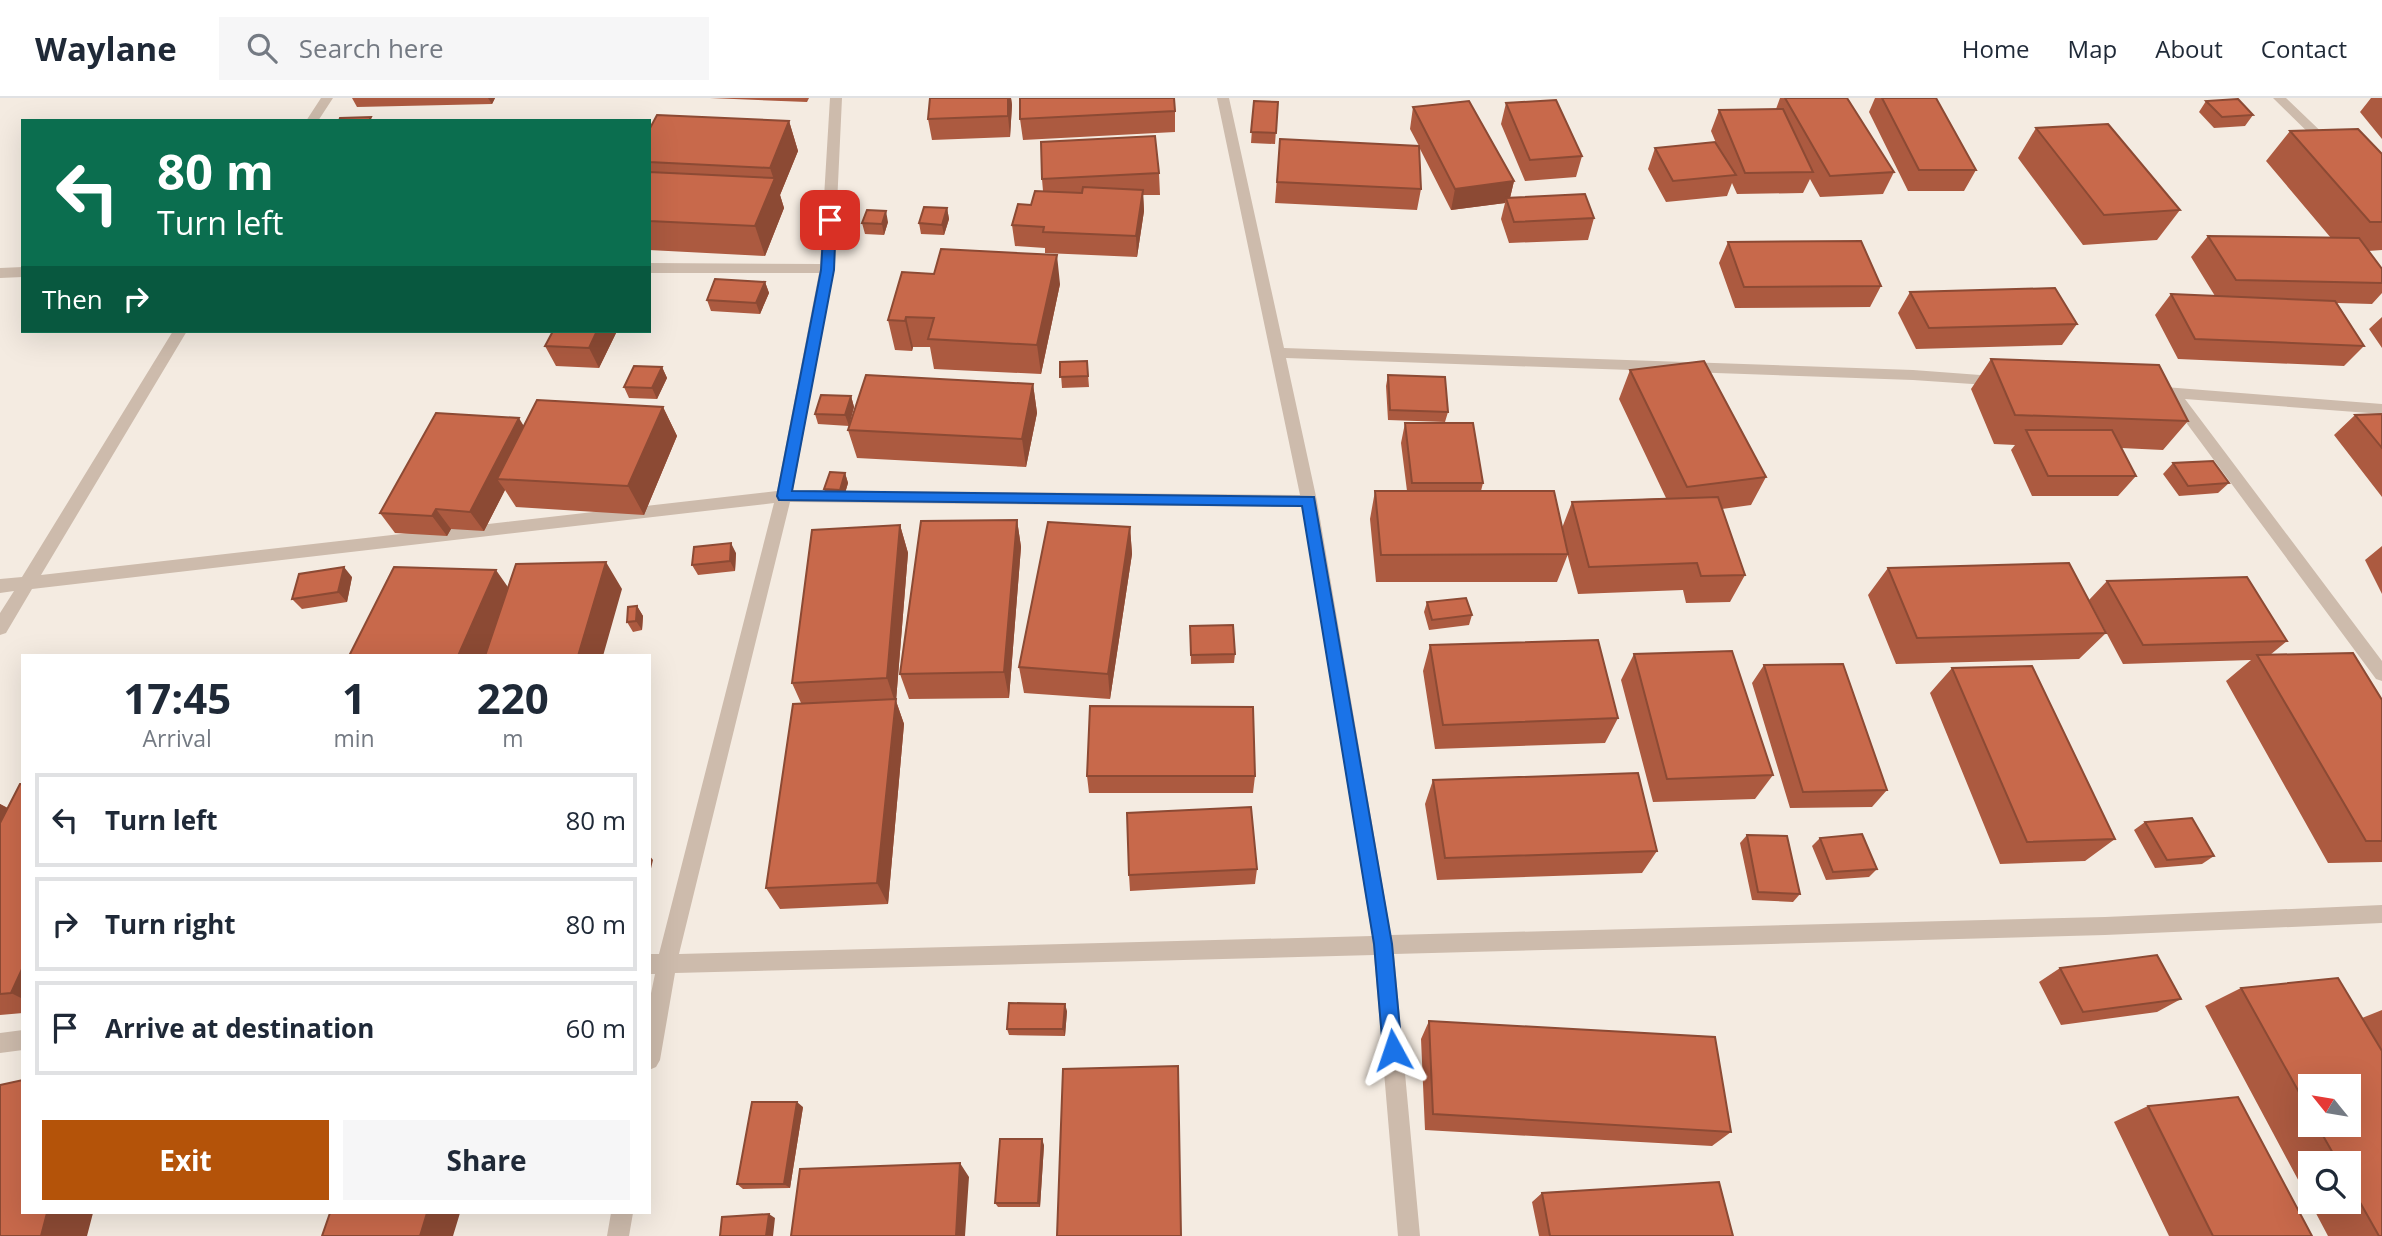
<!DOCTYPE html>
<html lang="en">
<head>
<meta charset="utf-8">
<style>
	:root { --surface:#fff; --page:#f6f6f7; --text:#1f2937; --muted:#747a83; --line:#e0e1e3; --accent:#b45309 }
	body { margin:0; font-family:"Open Sans",sans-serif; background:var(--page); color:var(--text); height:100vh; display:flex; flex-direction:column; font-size:26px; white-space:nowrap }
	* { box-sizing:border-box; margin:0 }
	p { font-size:23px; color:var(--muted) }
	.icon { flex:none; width:38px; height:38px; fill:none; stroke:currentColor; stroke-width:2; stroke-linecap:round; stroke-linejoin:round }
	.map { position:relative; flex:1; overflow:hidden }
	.sheet { position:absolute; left:21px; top:556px; width:630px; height:560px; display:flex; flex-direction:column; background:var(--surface); border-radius:0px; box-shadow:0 7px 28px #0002 }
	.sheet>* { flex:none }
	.guide { position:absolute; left:21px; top:21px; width:630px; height:214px; border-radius:0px; box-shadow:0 7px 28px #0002; background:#0b6e4f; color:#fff; overflow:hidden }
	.needle { width:46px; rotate:300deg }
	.controls { position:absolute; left:2298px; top:976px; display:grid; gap:14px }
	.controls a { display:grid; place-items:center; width:63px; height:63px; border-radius:0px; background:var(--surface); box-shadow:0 7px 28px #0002; font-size:35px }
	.pin { position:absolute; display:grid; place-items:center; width:60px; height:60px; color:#fff; margin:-30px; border-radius:14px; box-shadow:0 4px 10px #0006 }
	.me { position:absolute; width:77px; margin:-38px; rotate:355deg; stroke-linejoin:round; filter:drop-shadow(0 0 5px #0008) }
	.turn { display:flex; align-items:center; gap:24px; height:147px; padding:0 21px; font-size:32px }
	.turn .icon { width:91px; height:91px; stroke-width:2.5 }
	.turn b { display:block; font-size:49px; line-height:60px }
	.then { display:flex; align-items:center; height:66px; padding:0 21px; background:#0003; gap:14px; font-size:26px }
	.eta { display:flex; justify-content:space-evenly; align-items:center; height:119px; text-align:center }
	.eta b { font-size:42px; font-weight:700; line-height:49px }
	.button { display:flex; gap:14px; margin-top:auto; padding:14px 21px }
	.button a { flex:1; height:80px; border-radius:0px; background:var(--accent); color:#fff; font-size:28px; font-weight:700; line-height:80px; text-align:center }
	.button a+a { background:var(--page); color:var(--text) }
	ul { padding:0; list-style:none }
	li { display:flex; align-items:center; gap:21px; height:94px; margin:0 14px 10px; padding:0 7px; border:4px solid var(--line); border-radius:0px }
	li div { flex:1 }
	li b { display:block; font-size:26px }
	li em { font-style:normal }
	header { display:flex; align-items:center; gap:42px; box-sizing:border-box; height:98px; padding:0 35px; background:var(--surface); border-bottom:2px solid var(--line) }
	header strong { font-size:33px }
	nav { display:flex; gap:38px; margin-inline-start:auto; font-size:24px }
	.search { width:490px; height:63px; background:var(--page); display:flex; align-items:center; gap:18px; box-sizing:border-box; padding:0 24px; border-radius:0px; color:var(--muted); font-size:26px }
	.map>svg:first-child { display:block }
</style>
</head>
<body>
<header>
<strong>Waylane</strong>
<div class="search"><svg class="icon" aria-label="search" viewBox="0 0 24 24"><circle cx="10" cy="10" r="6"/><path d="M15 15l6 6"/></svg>Search here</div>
<nav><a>Home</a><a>Map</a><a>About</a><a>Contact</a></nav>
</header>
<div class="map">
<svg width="2382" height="1138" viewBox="0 0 2382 1138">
	<rect width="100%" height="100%" fill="#f4ebe1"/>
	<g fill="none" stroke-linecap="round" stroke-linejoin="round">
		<!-- minor -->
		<path fill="#cdbbac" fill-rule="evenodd" d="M321,0H333L318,23H306Z
			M830,0H842L834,171L793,392L1300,397L1217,0H1229L1284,250L1913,272L2007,279L2009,283L2002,288L1913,282L1286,260L1317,403L1391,837L2105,819L2382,807V825L2105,837L1394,856L1420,1138H1398L1374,857L675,875L660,962L656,969L649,972V905L655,876H649V856H659L774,405L32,491L6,535L0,537V515L14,493L0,495V481L22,479L173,233H187L41,477L777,393L819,175H649V165L820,166ZM790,404L1302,409L1372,838L679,856Z
			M2273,0H2286L2333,45V51H2325Z
			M23,169V179L0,180V170Z
			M2152,288L2382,306V316L2185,301L2382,563V583L2376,581L2168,300L2147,297L2145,293Z
			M23,932V952L0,955V935Z
			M611,1115H633L629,1138H607Z"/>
	</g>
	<!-- wall -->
	<path fill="#ac5a40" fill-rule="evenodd" d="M352,0H495L492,6L357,9Z
		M710,0H809L807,4Z
		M930,0H1011L1012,7L1010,39L932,42L928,21Z
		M1780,0H1847L1894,74L1883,96L1820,99L1810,81L1803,95L1737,96L1732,85L1727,98L1666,104L1648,71L1655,50L1716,45L1711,33L1719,12L1776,11Z
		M1875,0H1936L1976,72L1964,93H1908L1869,14Z
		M2371,0H2382V41L2360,14Z
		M1254,3L1278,4L1275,46L1251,45Z
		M2206,3L2253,17L2245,28L2214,30L2199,14Z
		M1506,5L1582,58L1576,79L1525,83L1501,26Z
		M1413,9L1514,83L1510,100L1594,120L1588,142L1509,145L1501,121L1505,105L1451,112L1419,49L1421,91L1417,112L1275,105L1280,41L1419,48L1410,31Z
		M1175,13V34L1023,42L1020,21Z
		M789,23L798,53L780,97L784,110L765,158L649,152V32Z
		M2036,30L2180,112L2157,142L2083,147L2018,60Z
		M2290,33L2382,56V152L2368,153L2382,171V195L2372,206L2337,205L2364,248L2344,268L2178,261L2155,217L2171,196L2215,198L2191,159L2208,138L2331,140L2266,63Z
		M1159,75L1160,97H1143L1144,113L1137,159L1045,155V150L1015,148L1012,127L1043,93L1042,81Z
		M947,110L949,121L944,137L921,136L919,125Z
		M888,124L884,137L865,136L862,125Z
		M1728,144L1881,188L1870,209L1735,210L1719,165Z
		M765,184L769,195L760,216L711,213L707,202Z
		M1060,186L1041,276L934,271L930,249H913L912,253L895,252L888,222Z
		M1910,194L2077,226L2062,247L1916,251L1898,215Z
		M2382,219V250L2369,231Z
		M553,233H617L599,270L556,268L545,248Z
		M1991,261L2188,323L2163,352L2121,350L2136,378L2118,398H2032L2011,352L2015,347L1994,346L1971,291Z
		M1087,263L1089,289L1062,290L1060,264Z
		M662,269L667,280L657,301L629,300L624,289Z
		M1630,272L1766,379L1751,407L1722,411L1745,477L1730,504L1686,505L1683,492L1578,496L1567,455L1568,456L1557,484H1376L1370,421L1375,393H1407L1401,345L1405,325L1483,385L1481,393L1562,430L1572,404L1666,400L1619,301Z
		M1388,277L1448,314L1445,324L1388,322L1386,288Z
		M1033,286L1037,315L1026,369L857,360L848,332Z
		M851,298L854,309L849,328L818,326L815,316Z
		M663,309L677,338L644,417L516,409L505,392L484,433L451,431L447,438L395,435L380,415L524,329Z
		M2382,316V399L2334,337L2355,317Z
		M2173,365L2229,385L2218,395L2179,398L2163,376Z
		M845,375L848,385L843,402L828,401L824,391Z
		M1017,422L1021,449L1009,600L909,601L900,576Z
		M900,427L908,455L896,603L904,626L888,806L780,811L766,790L801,605L792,585Z
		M1130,429L1132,456L1110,601L1024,595L1019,569Z
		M2382,448V496L2365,462Z
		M736,455L735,473L698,477L692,467Z
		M1888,470L2106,535L2079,561L1896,566L1868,497Z
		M352,479L347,504L302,511L292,501Z
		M2107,483L2287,543L2270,557L2382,602V764L2328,765L2226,583L2251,562L2123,566L2089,502Z
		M1427,504L1472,517L1469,527L1429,532L1424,514Z
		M637,508L643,518L642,532L633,534L627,524Z
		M1190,528L1235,556L1234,565L1191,566Z
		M1430,547L1618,620L1605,645L1435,651L1423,573Z
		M1634,556L1773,677L1755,701L1653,704L1621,582Z
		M1764,567L1887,692L1872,709L1790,710L1752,585Z
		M1952,570L2115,741L2085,763L2000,766L1930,595Z
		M1087,678H1255L1253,695H1089Z
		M1433,682L1657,753L1642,775L1437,782L1425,706Z
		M23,686V915L0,917V706L8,710Z
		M2145,724L2214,758L2202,766L2155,770L2134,732Z
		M1747,737L1800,796L1793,804L1752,802L1740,745Z
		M1820,740L1877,771L1869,779L1826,782L1812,748Z
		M1257,771L1255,786L1130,793L1129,777Z
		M2060,870L2181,901L2157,914L2061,927L2039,884Z
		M2241,890L2362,920L2382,912V1138H2328L2310,1104H2348V1066H2310V1104L2205,908ZM2310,989L2348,1027H2310Z
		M1067,913L1065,938L1009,937L1007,931Z
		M1429,923L1731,1034L1712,1048L1425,1032L1421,941Z
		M2148,1008L2312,1138H2169L2114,1024Z
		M803,1009L790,1090L743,1091L737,1086Z
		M1044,1047L1040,1109H998L995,1105Z
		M1542,1095L1733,1138H1539L1532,1104Z"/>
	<!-- shaded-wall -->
	<path fill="#8c4a34" d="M488,0H495L492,6Z
		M1008,0H1011L1012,7L1010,39L1008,18Z
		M789,23L798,53L780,97L784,110L765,158L755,128L774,82L770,70Z
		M1514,83L1509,104L1506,100L1505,105L1451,112L1455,91Z
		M1143,92L1144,113L1137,159L1136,138Z
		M947,110L949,121L944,137L942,127Z
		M886,113L888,124L884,137L882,126Z
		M1057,157L1060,186L1041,276L1037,247Z
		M765,184L769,195L760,216L756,205Z
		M906,219L913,249L912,253L905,223Z
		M597,233H617L599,270L589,250Z
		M662,269L667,280L657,301L652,290Z
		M1033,286L1037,315L1026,369L1022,341Z
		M851,298L854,309L849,328L845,317Z
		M663,309L677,338L644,417L628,388Z
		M519,320L531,340L497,381L505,392L484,433L470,414Z
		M845,375L848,385L843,402L840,392Z
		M436,411L451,431L447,438L432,418Z
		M1017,422L1021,449L1009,600L1004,574Z
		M900,427L908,455L896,603L904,626L888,806L877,785L895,604L887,580Z
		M1130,429L1132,456L1110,601L1108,576Z
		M731,445L736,455L735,473L730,463Z
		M606,464L622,491L603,558H578Z
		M344,469L352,479L347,504L338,494Z
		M496,472L515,499L490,558H458Z
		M637,508L643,518L642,532L636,523Z
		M0,706L21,718L0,761Z
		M649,757L653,762L649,779Z
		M23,869V901L11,895Z
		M1065,906L1067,913L1065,938L1063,931Z
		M797,1004L803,1009L790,1090L784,1086Z
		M1042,1041L1044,1047L1040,1109L1038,1105Z
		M960,1065L969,1079L965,1138H956Z
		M47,1115H93L87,1138H41Z
		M427,1115H460L453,1138H420Z
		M769,1116L775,1120L773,1138H766Z"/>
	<!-- building -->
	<path fill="#c8694b" stroke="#8c4a34" stroke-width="2" d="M930,0H1008V18L928,21Z
		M1020,0H1174L1175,13L1020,21Z
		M1785,0H1847L1894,74L1830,78Z
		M1882,0H1936L1976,72H1919Z
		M2238,1L2253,17L2222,19L2206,3Z
		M1556,2L1582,58L1530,62L1506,5Z
		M1254,3L1278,4L1276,35L1251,34Z
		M1469,3L1514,83L1455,91L1413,9Z
		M1783,11L1813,74L1745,75L1719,12Z
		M657,17L789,23L770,70L649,64V32Z
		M371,19L369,23H339L340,20Z
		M2108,26L2180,112L2104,117L2036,30Z
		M2358,31L2382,56V124H2370L2290,33Z
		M1155,38L1159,75L1042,81L1041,44Z
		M1280,41L1419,48L1421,91L1277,84Z
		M1715,44L1736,77L1673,83L1655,50Z
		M649,74L775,80L755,128L649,123Z
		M1083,89L1143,92L1136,138L1043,134L1044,129L1012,127L1018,106L1031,107L1035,93L1082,95Z
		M1585,96L1594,120L1514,124L1506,100Z
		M924,109L947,110L942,127L919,125Z
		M867,112L886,113L882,126L862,125Z
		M2208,138L2359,140L2382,171V185L2236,182Z
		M1861,143L1881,188L1744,189L1728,144Z
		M941,151L1057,157L1037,247L928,241L934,220L906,219L905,223L888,222L902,174L934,176Z
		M715,181L765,184L756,205L707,202Z
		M2055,190L2077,226L1929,230L1910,194Z
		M2171,196L2335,203L2364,248L2195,241Z
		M553,233H597L589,250L545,248Z
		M1991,261L2159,267L2188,323L2015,317Z
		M1087,263L1088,278L1060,279V264Z
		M1704,263L1766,379L1687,389L1630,272Z
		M634,268L662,269L652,290L624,289Z
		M866,277L1033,286L1022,341L848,332Z
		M1388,277L1445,279L1448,314L1390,312Z
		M821,297L851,298L845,317L815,316Z
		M537,302L663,309L628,388L497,381Z
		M436,315L519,320L470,414L436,411L432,418L380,415Z
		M2382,316V350L2355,317Z
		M1405,325H1473L1483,385H1412Z
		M2026,332H2112L2136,378H2048Z
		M2213,363L2229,385L2188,388L2173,365Z
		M830,374L845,375L840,392L824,391Z
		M1375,393H1554L1568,456L1381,457Z
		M1718,399L1745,477L1701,478L1697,465L1589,469L1572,404Z
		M1017,422L1004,574L900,576L921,423Z
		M1048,424L1130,429L1108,576L1019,569Z
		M900,427L887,580L792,585L812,432Z
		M731,445L730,463L692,467L694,449Z
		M606,464L578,558H485L516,466Z
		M2069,465L2106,535L1917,540L1888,470Z
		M344,469L338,494L292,501L299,476Z
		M394,469L496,472L458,558H349Z
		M2247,479L2287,543L2143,547L2107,483Z
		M1466,500L1472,517L1432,522L1427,504Z
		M637,508L636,523L627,524L628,509Z
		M1233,527L1235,556L1191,557L1190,528Z
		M1598,542L1618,620L1443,627L1430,547Z
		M1732,553L1773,677L1667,681L1634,556Z
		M2353,555L2382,602V743H2366L2257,557Z
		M1843,566L1887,692L1803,694L1764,567Z
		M2032,568L2115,741L2027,744L1952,570Z
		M896,601L877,785L766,790L793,606Z
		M1090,608L1253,609L1255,678H1087Z
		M1638,675L1657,753L1445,760L1433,682Z
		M20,686H23V869L11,895L0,896V725Z
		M1251,709L1257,771L1129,777L1127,715Z
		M2192,720L2214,758L2167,762L2145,724Z
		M1862,736L1877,771L1833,774L1820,740Z
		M1747,737L1787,738L1800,796L1758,794Z
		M2157,857L2181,901L2083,914L2060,870Z
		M2338,880L2382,953V1138H2379L2348,1083V1066H2339L2317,1027H2348V989H2310V1014L2241,890Z
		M1009,905L1065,906L1063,931H1007Z
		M1429,923L1715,939L1731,1034L1433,1016Z
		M1178,968L1181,1138H1057L1063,971Z
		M23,982V1115H47L41,1138H0V987Z
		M2238,999L2312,1138H2213L2148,1008Z
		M752,1004H797L784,1086H737Z
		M1000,1041H1042L1038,1105H995Z
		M960,1065L956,1138H791L800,1071Z
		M1719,1084L1733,1138H1550L1542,1095Z
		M330,1115H427L420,1138H322Z
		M769,1116L766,1138H720L722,1119Z"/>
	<!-- route -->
	<path fill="#1a73e8" stroke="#114b97" stroke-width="2" d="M830,119L836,122L834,172L792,393L1314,399L1392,846L1402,952L1399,959L1393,962L1386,959L1383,952L1374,846L1302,408L779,402L777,398L821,172L824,122Z"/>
</svg>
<div class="controls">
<a><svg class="needle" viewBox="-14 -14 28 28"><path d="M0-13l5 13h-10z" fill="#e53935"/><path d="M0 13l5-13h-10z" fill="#747a83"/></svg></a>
<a><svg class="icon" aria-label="search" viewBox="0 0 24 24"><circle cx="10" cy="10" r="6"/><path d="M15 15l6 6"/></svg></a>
</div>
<div class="pin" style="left:830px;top:122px;background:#d93025"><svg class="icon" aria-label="arrive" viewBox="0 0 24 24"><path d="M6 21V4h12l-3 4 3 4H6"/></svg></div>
<svg class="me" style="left:1393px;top:952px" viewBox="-20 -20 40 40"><path d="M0-17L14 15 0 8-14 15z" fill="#1a73e8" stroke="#fff" stroke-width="4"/></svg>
<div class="guide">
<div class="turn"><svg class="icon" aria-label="left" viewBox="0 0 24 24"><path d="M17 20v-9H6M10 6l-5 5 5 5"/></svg><div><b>80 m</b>Turn left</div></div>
<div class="then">Then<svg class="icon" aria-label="right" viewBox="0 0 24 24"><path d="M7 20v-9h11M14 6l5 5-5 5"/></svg></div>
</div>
<section class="sheet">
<div class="eta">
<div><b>17:45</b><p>Arrival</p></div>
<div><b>1</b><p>min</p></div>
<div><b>220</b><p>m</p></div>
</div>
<ul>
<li><svg class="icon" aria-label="left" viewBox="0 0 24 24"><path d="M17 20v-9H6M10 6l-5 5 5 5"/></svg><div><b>Turn left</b></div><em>80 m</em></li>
<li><svg class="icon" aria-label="right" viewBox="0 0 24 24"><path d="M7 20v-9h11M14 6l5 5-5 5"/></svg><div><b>Turn right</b></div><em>80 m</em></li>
<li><svg class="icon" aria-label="arrive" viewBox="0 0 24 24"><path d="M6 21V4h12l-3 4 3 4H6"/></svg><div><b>Arrive at destination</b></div><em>60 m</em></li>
</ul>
<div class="button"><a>Exit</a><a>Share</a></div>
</section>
</div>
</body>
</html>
